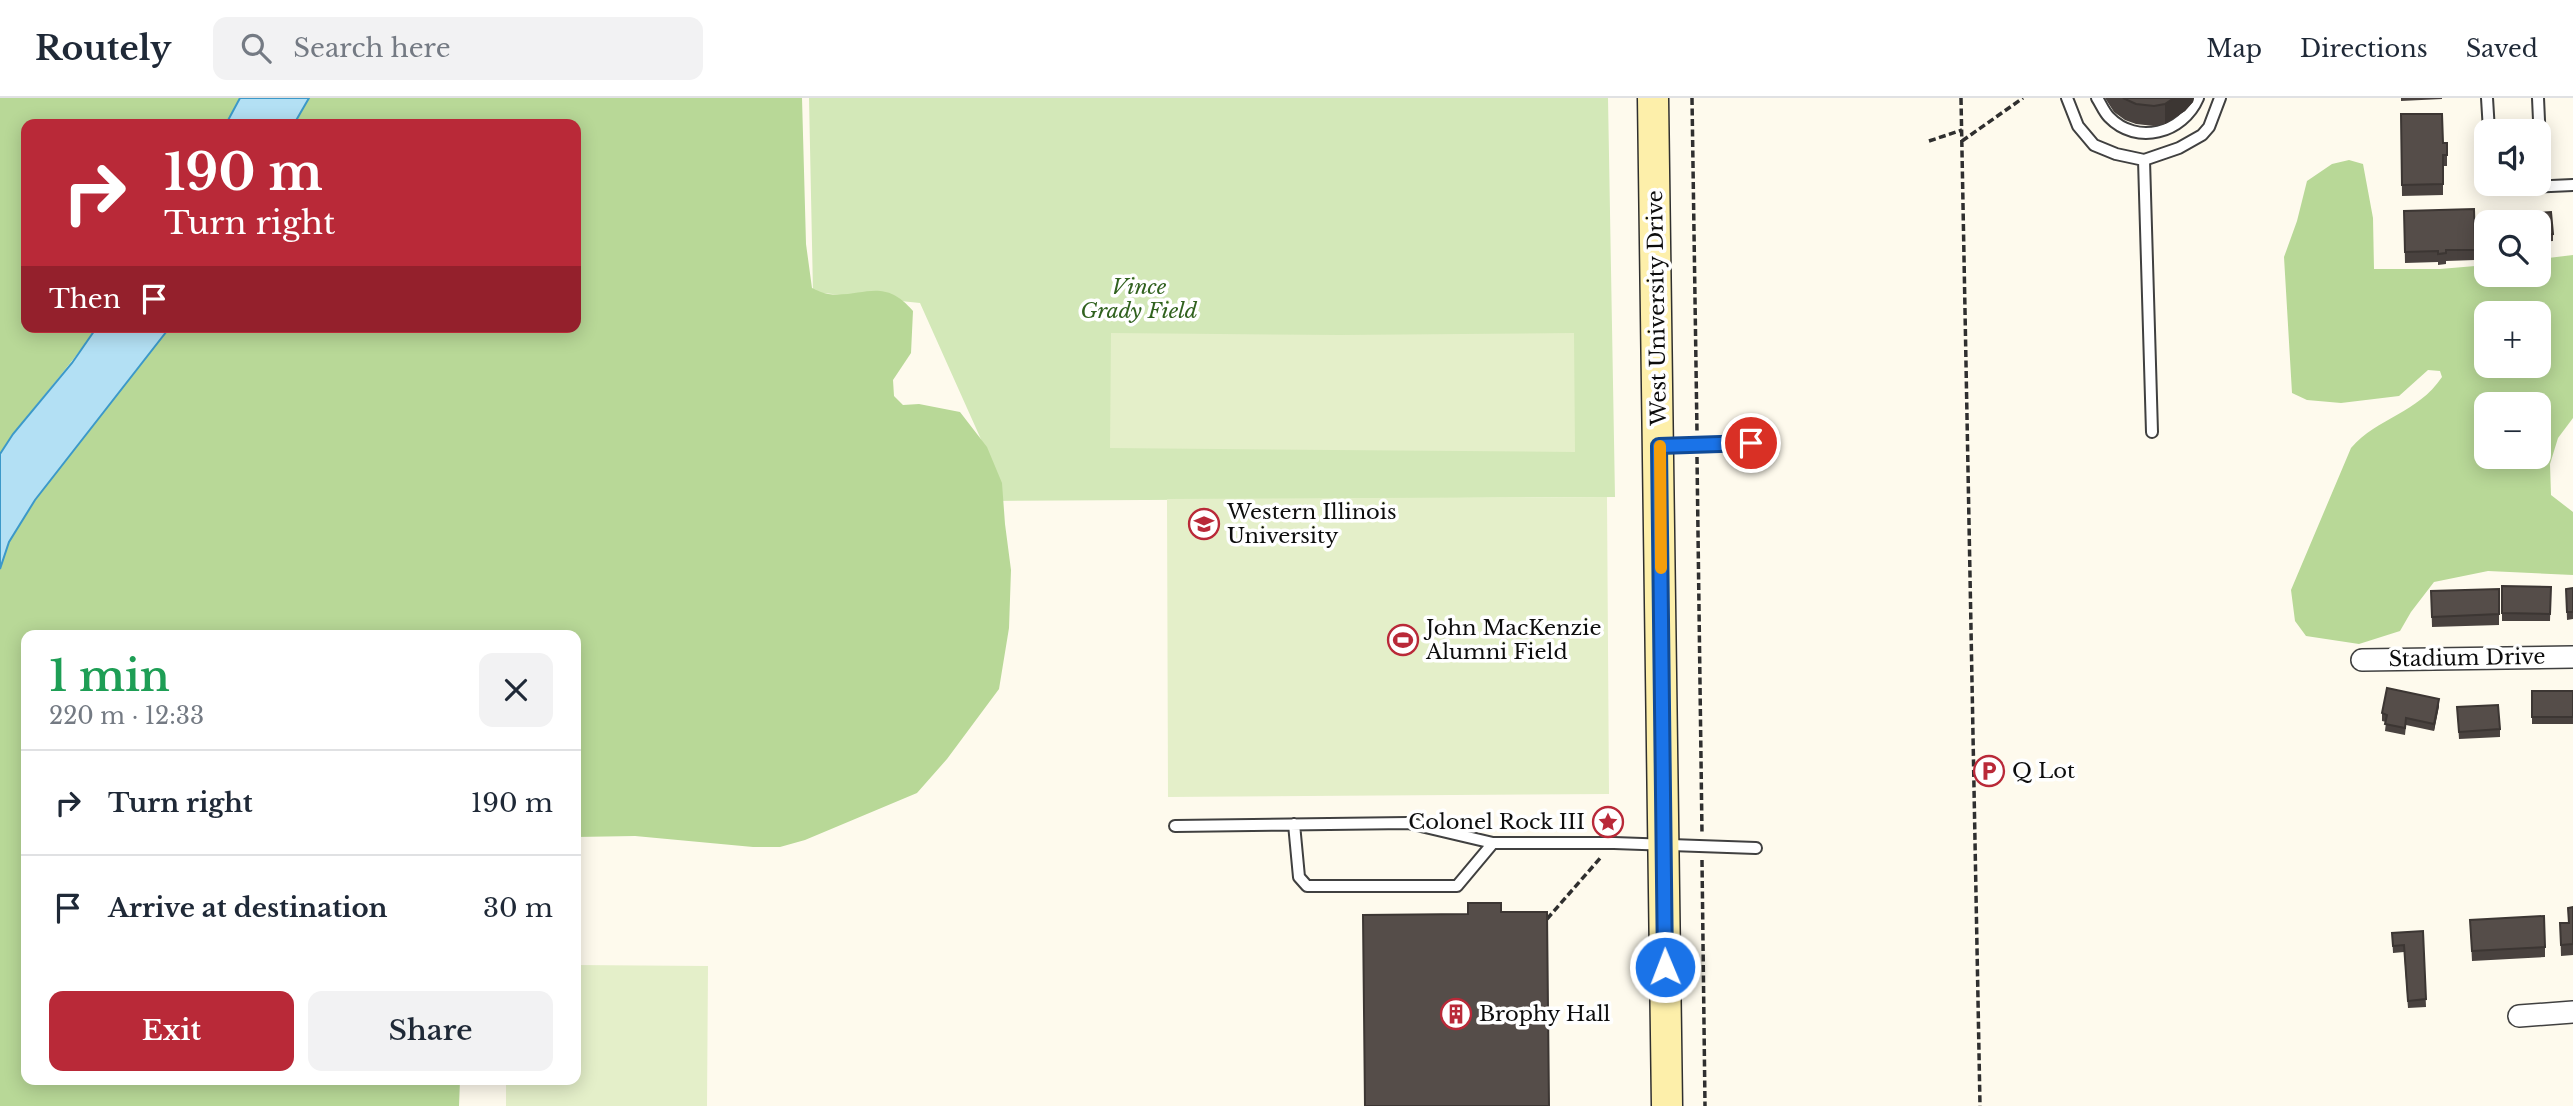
<!DOCTYPE html>
<html lang="en">
<head>
<meta charset="utf-8">
<style>
	:root { --surface:#fff; --page:#f2f2f3; --text:#1f2937; --muted:#747a83; --line:#e0e1e3; --accent:#b92938 }
	body { margin:0; font-family:"Libre Baskerville",serif; background:var(--page); color:var(--text); height:100vh; display:flex; flex-direction:column; font-size:26px; white-space:nowrap }
	* { box-sizing:border-box; margin:0 }
	p { font-size:23px; color:var(--muted) }
	.icon { flex:none; width:38px; height:38px; fill:none; stroke:currentColor; stroke-width:2; stroke-linecap:round; stroke-linejoin:round }
	.map { position:relative; flex:1; overflow:hidden }
	.sheet { position:absolute; left:21px; top:532px; width:560px; height:455px; display:flex; flex-direction:column; background:var(--surface); border-radius:14px; box-shadow:0 4px 18px #0003 }
	.sheet>* { flex:none }
	.guide { position:absolute; left:21px; top:21px; width:560px; height:214px; border-radius:14px; box-shadow:0 4px 18px #0003; background:#b92938; color:#fff; overflow:hidden }
	.fabs { position:absolute; left:2474px; top:21px; display:grid; gap:14px }
	.fabs a { display:grid; place-items:center; width:77px; height:77px; border-radius:14px; background:var(--surface); box-shadow:0 4px 18px #0003; font-size:35px }
	.pin { position:absolute; display:grid; place-items:center; width:60px; height:60px; color:#fff; margin:-30px; border:4px solid #fff; border-radius:50%; box-shadow:0 2px 7px #0007 }
	.me { position:absolute; width:77px; margin:-38px; rotate:359deg; stroke-linejoin:round; filter:drop-shadow(0 0 5px #0008) }
	.turn { display:flex; align-items:center; gap:24px; height:147px; padding:0 28px; font-size:32px }
	.turn .icon { width:91px; height:91px; stroke-width:2.5 }
	.turn b { display:block; font-size:49px; line-height:60px }
	.then { display:flex; align-items:center; height:66px; padding:0 28px; background:#0003; gap:14px; font-size:26px }
	.round { display:grid; place-items:center; flex:none; width:74px; height:74px; border-radius:14px; background:var(--page) }
	.summary { display:flex; align-items:center; justify-content:space-between; height:119px; padding:0 28px }
	h1 { font-size:42px; font-weight:600; line-height:52px; color:#1e9e55 }
	.action { display:flex; gap:14px; margin-top:auto; padding:14px 28px }
	.action a { flex:1; height:80px; border-radius:14px; background:var(--accent); color:#fff; font-size:28px; font-weight:600; line-height:80px; text-align:center }
	.action a+a { background:var(--page); color:var(--text) }
	ul { padding:0; list-style:none }
	li { display:flex; align-items:center; gap:21px; height:105px; padding:0 28px; border-top:2px solid var(--line) }
	li div { flex:1 }
	li b { display:block; font-size:26px }
	li em { font-style:normal }
	header { display:flex; align-items:center; gap:42px; box-sizing:border-box; height:98px; padding:0 35px; background:var(--surface); border-bottom:2px solid var(--line) }
	header strong { font-size:33px }
	nav { display:flex; gap:38px; margin-inline-start:auto; font-size:24px }
	.search { width:490px; height:63px; background:var(--page); display:flex; align-items:center; gap:18px; box-sizing:border-box; padding:0 24px; border-radius:14px; color:var(--muted); font-size:26px }
	.map>svg:first-child { display:block }
</style>
</head>
<body>
<header>
<strong>Routely</strong>
<div class="search"><svg class="icon" aria-label="search" viewBox="0 0 24 24"><circle cx="10" cy="10" r="6"/><path d="M15 15l6 6"/></svg>Search here</div>
<nav><a>Map</a><a>Directions</a><a>Saved</a></nav>
</header>
<div class="map">
<svg width="2573" height="1008" viewBox="0 0 2573 1008">
	<rect width="100%" height="100%" fill="#fefaed"/>
	<!-- green -->
	<path fill="#d3e8b8" d="M809,0H1608L1615,399L989,403L988,357L920,205L813,194Z"/>
	<!-- forest -->
	<path fill="#b8d897" fill-rule="evenodd" d="M0,0H240L226,26H26V229H97C67,273 29,312 0,356Z
		M309,0H802L806,146L812,190C816,192 823,195 828,196C864,200 883,178 913,213L911,255L893,282L894,298L903,307L919,306L960,314L987,349L1002,385L1005,426L1011,472L1009,530L999,591L947,661L917,695L805,742L780,749H753L635,738L576,739V537H26V982H460L459,1008H0V471L9,444L35,402L170,229H576V26H294Z
		M2349,62L2363,66L2373,120L2374,171H2440L2487,167V177H2539V161L2573,157V320L2558,340L2550,366L2551,397L2573,414V477L2488,473L2434,484L2411,514L2400,533L2359,546L2306,538L2295,523L2291,492L2351,350C2378,319 2417,316 2442,279L2440,273L2428,272L2399,298L2341,305L2307,302L2292,295L2284,159L2297,123L2307,83L2332,66ZM2487,215H2539V268H2487ZM2487,306H2539V359H2487Z"/>
	<!-- pitch -->
	<path fill="#e4efc9" d="M1111,235L1340,237L1574,235L1575,354L1110,350Z
		M1607,399L1609,696L1168,699L1167,401Z
		M576,867L708,868L707,1008H506V982H576Z"/>
	<!-- water -->
	<path fill="#b3e0f4" stroke="#3c99c9" stroke-width="2" d="M240,0H309L294,26H226Z
		M97,229H170L35,402L9,444L0,471V356L13,336L72,265Z"/>
	<g fill="none" stroke-linecap="round" stroke-linejoin="round">
		<!-- lane casing -->
		<g stroke="#404040" stroke-width="14">
			<path id="lane" d="M2067,0L2078,28L2094,47L2116,56L2144,62L2179,50L2202,37L2209,29L2220,0
				M2097,0C2101,6 2104,14 2109,19C2137,48 2183,35 2198,0
				M2487,0L2489,33
				M2538,0L2542,89
				M2144,62L2152,334
				M2491,86V91L2573,87
				M1660,348L1751,345
				M1294,726L1299,779L1307,788H1457L1493,745
				M1175,728L1408,725L1493,745H1614L1756,750"/>
		</g>
		<!-- street casing -->
		<g stroke="#404040" stroke-width="24">
			<path id="street" d="M2362,562L2573,559
				M2519,918L2573,914"/>
		</g>
		<!-- secondary casing -->
		<g stroke="#2f2f2f" stroke-width="33">
			<path id="secondary" d="M1653,0L1667,1008"/>
		</g>
		<!-- path -->
		<path stroke="#2f2f2f" stroke-width="3.5" stroke-dasharray="7 3.5" stroke-linecap="butt" d="M1692,0L1697,334
			M1961,0L1980,1008
			M1929,43L1962,32
			M1962,43L2023,0
			M1697,359L1702,736
			M1702,762L1705,1008
			M1547,821L1602,758"/>
		<!-- lane -->
		<use href="#lane" stroke="#fff" stroke-width="10"/>
		<!-- street -->
		<use href="#street" stroke="#fff" stroke-width="21"/>
		<!-- secondary -->
		<use href="#secondary" stroke="#fdefaa" stroke-width="30"/>
	</g>
	<!-- wall -->
	<path fill="#49423f" d="M2105,0H2194L2193,4L2185,13L2165,26L2154,28L2136,26L2125,22L2114,14Z
		M2401,0H2442V1L2401,3Z
		M2401,16L2443,45L2447,57V68H2443V97L2402,98Z
		M2474,111L2475,162L2446,163V166L2438,167V164L2405,165L2404,113Z
		M2539,124L2553,136V143L2539,144Z
		M2502,488L2551,489L2550,523H2502Z
		M2573,490V521L2567,522L2566,491Z
		M2499,491V527L2432,529L2431,493Z
		M2532,593H2573V626H2532Z
		M2439,608L2434,633L2406,627L2405,637L2385,633L2386,624L2382,623V615Z
		M2457,609L2500,631V639L2459,641Z
		M2573,809V857L2561,858L2560,825H2568V810Z
		M2470,822L2545,849V859L2472,863Z
		M2423,833L2426,909L2408,910L2404,854L2393,855L2392,835Z"/>
	<!-- shaded-wall -->
	<path fill="#3c3633" d="M2174,0H2194L2193,4L2185,13L2165,26V6Z
		M2439,601V608L2434,633V626Z"/>
	<!-- building -->
	<path fill="#554d49" stroke="#3c3633" stroke-width="2" d="M2123,0H2174L2165,6L2154,8L2136,6Z
		M2401,16H2442L2443,45H2447V57H2443V86L2402,87Z
		M2474,111L2475,152H2446V155L2438,156V153L2405,154L2404,113Z
		M2551,114L2553,136L2539,137V124H2499V118Z
		M2502,488L2551,489L2550,516L2502,515Z
		M2573,490V514H2567L2566,491Z
		M2499,491V516L2432,519L2431,493Z
		M2387,590L2439,601L2434,626L2406,620L2405,630L2385,626L2387,617L2382,615Z
		M2532,593H2573V619H2532Z
		M2498,607L2500,631L2459,634L2457,609Z
		M1468,805H1501V814H1547L1549,1008H1365L1363,817L1468,816Z
		M2573,809V846L2561,847L2560,825H2569L2568,810Z
		M2544,818L2545,849L2472,853L2470,822Z
		M2423,833L2426,901L2408,903L2404,847L2393,848L2392,835Z"/>
	<g fill="none" stroke-linecap="round" stroke-linejoin="round">
		<!-- route casing -->
		<g stroke="#114b97" stroke-width="18">
			<path id="route" d="M1665,869L1659,348L1751,345"/>
		</g>
		<!-- route -->
		<use href="#route" stroke="#1a73e8" stroke-width="12"/>
		<!-- slow -->
		<path stroke="#f59e0b" stroke-width="12" d="M1660,348L1661,470"/>
	</g>
	<!-- icons -->
	<defs>
		<g id="university-ring" transform="scale(1.575)"><circle r="9.5" fill="#fff" stroke="#b92938" stroke-width="1.5"/><path d="M0-5L7-2L0 1L-7-2ZM-4 1L0 2.5L4 1V4Q0 6-4 4Z" fill="#b92938"/></g>
		<g id="stadium-ring" transform="scale(1.575)"><circle r="9.5" fill="#fff" stroke="#b92938" stroke-width="1.5"/><path d="M0-5a6.5 5 0 1 0 0 10a6.5 5 0 1 0 0-10ZM-3.5-1.8h7v3.6h-7Z" fill="#b92938"/></g>
		<g id="parking-ring" transform="scale(1.575)"><circle r="9.5" fill="#fff" stroke="#b92938" stroke-width="1.5"/><path d="M-3.5-5.5H1a3.5 3.5 0 0 1 0 7H-1V5.5H-3.5ZM-1-3.4V-.6H.8a1.4 1.4 0 0 0 0-2.8Z" fill="#b92938"/></g>
		<g id="sight-ring" transform="scale(1.575)"><circle r="9.5" fill="#fff" stroke="#b92938" stroke-width="1.5"/><path d="M0-6L1.8-2.2L6-1.7L2.9 1.2L3.7 5.4L0 3.3L-3.7 5.4L-2.9 1.2L-6-1.7L-1.8-2.2Z" fill="#b92938"/></g>
		<g id="building-ring" transform="scale(1.575)"><circle r="9.5" fill="#fff" stroke="#b92938" stroke-width="1.5"/><path d="M-4-6H4V6H1V3H-1V6H-4ZM-2.5-4.3h1.7v1.8h-1.7ZM.8-4.3h1.7v1.8H.8ZM-2.5-1h1.7V.8h-1.7ZM.8-1h1.7V.8H.8Z" fill="#b92938"/></g>
	</defs>
	<g fill-rule="evenodd">
		<use href="#university-ring" x="1204" y="426"/>
		<use href="#stadium-ring" x="1403" y="542"/>
		<use href="#parking-ring" x="1989" y="673"/>
		<use href="#sight-ring" x="1608" y="724"/>
		<use href="#building-ring" x="1456" y="916"/>
	</g>
	<g text-anchor="middle" stroke-width="7" stroke-linejoin="round" paint-order="stroke">
		<!-- park labels -->
		<g font-size="21" font-style="italic" fill="#31621f" stroke="#fff">
			<text x="1139" y="196">Vince<tspan x="1139" dy="24">Grady Field</tspan></text>
		</g>
		<!-- street labels -->
		<g font-size="21" fill="#0d0d0d" stroke="#fff">
			<text transform="translate(1657 210) rotate(-91)" y="7">West University Drive</text>
			<text transform="translate(2467 560) rotate(-1)" y="7">Stadium Drive</text>
		</g>
		<!-- poi labels -->
		<g font-size="21" fill="#0d0d0d" stroke="#fff" text-anchor="start">
			<text x="1227" y="421">Western Illinois<tspan x="1227" dy="24">University</tspan></text>
			<text x="1426" y="537">John MacKenzie<tspan x="1426" dy="24">Alumni Field</tspan></text>
			<text x="2012" y="680">Q Lot</text>
			<text x="1585" y="731" text-anchor="end">Colonel Rock III</text>
			<text x="1479" y="923">Brophy Hall</text>
		</g>
	</g>
</svg>
<div class="fabs">
<a><svg class="icon" aria-label="sound" viewBox="0 0 24 24"><path d="M4 9h4l5-4v14l-5-4H4zM17 9q2 3 0 6"/></svg></a>
<a><svg class="icon" aria-label="search" viewBox="0 0 24 24"><circle cx="10" cy="10" r="6"/><path d="M15 15l6 6"/></svg></a>
<a>+</a>
<a>−</a>
</div>
<div class="pin" style="left:1751px;top:345px;background:#d93025"><svg class="icon" aria-label="arrive" viewBox="0 0 24 24"><path d="M6 21V4h12l-3 4 3 4H6"/></svg></div>
<svg class="me" style="left:1665px;top:869px" viewBox="-20 -20 40 40"><circle r="17" fill="#1a73e8" stroke="#fff" stroke-width="3"/><path d="M0-11L8 9 0 5-8 9z" fill="#fff"/></svg>
<div class="guide">
<div class="turn"><svg class="icon" aria-label="right" viewBox="0 0 24 24"><path d="M7 20v-9h11M14 6l5 5-5 5"/></svg><div><b>190 m</b>Turn right</div></div>
<div class="then">Then<svg class="icon" aria-label="arrive" viewBox="0 0 24 24"><path d="M6 21V4h12l-3 4 3 4H6"/></svg></div>
</div>
<section class="sheet">
<div class="summary"><div><h1>1 min</h1><p>220 m · 12:33</p></div><a class="round"><svg class="icon" aria-label="close" viewBox="0 0 24 24"><path d="M6 6l12 12M18 6L6 18"/></svg></a></div>
<ul>
<li><svg class="icon" aria-label="right" viewBox="0 0 24 24"><path d="M7 20v-9h11M14 6l5 5-5 5"/></svg><div><b>Turn right</b></div><em>190 m</em></li>
<li><svg class="icon" aria-label="arrive" viewBox="0 0 24 24"><path d="M6 21V4h12l-3 4 3 4H6"/></svg><div><b>Arrive at destination</b></div><em>30 m</em></li>
</ul>
<div class="action"><a>Exit</a><a>Share</a></div>
</section>
</div>
</body>
</html>
